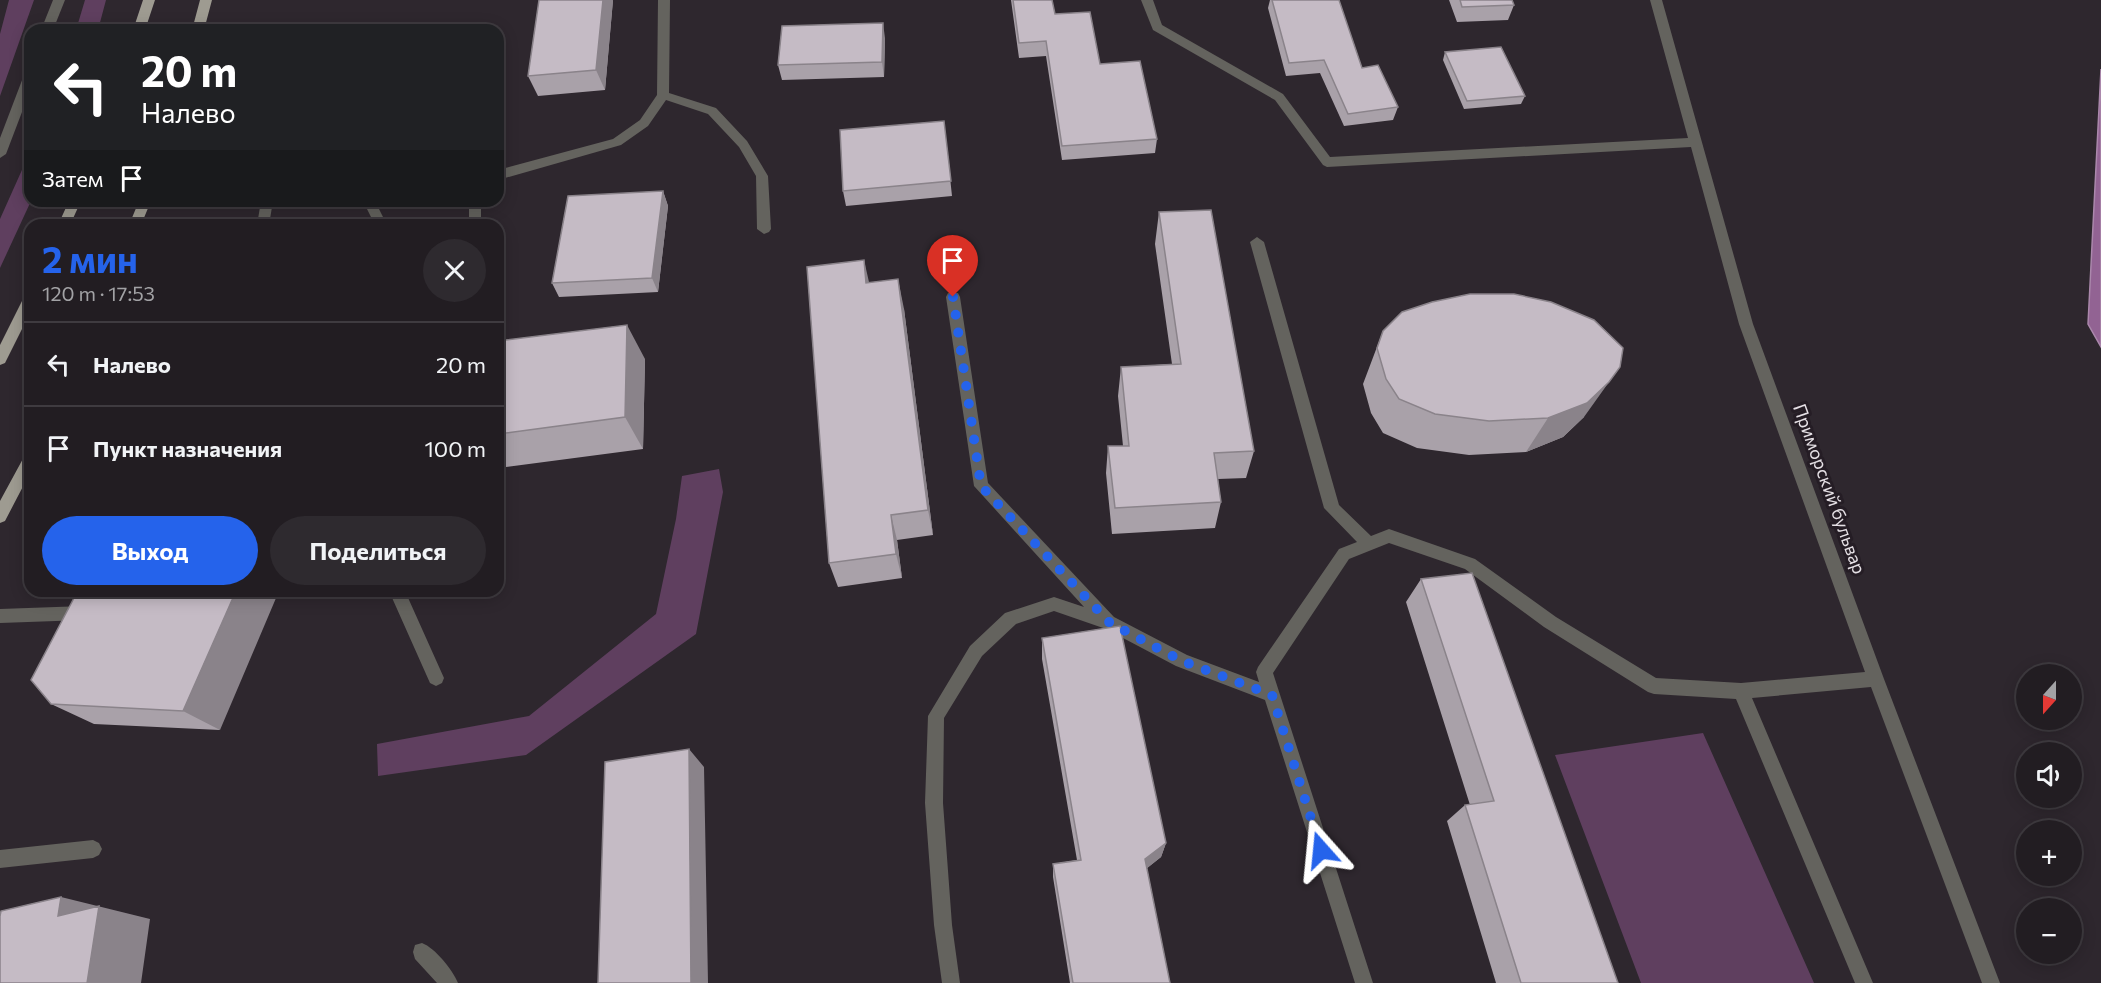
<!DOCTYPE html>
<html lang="ru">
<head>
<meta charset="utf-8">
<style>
	:root { --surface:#221d22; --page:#2e2a2f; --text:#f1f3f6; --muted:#a2a2a5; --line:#3f3b40; --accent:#2563eb }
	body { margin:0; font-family:Commissioner,sans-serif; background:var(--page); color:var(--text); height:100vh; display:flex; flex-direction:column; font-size:22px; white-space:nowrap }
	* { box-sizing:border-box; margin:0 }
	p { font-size:20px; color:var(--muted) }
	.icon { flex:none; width:33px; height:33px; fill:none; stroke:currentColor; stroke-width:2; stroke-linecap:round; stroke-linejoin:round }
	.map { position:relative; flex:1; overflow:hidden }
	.details { position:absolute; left:24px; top:219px; width:480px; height:378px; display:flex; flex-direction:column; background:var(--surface); border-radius:18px; box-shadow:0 3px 15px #0003,0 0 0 2px var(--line) }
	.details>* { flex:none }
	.top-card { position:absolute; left:24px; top:24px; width:480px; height:183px; border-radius:18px; box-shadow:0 3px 15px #0003,0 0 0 2px var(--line); background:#202124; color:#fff; overflow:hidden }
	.needle { width:39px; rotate:201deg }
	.controls { position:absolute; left:2016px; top:664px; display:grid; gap:12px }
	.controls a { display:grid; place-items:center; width:66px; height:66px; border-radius:50%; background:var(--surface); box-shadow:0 3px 15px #0003,0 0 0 2px var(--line); font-size:30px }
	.pin { position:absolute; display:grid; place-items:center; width:51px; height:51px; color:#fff; margin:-62px -26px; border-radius:50% 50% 50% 0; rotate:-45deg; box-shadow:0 0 6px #0007 }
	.pin .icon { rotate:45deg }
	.me { position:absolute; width:66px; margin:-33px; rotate:342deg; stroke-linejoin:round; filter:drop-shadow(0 0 4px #0008) }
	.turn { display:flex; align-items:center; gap:21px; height:126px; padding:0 18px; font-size:27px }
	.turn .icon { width:78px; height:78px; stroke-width:2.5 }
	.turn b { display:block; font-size:42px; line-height:51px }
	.then { display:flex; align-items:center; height:57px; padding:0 18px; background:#0003; gap:12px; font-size:22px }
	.round { display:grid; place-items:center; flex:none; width:63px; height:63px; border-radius:32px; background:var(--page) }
	.headline { display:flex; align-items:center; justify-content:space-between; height:102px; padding:0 18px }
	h1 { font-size:36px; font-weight:700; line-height:45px; color:var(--accent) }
	.button { display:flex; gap:12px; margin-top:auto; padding:12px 18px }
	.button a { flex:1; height:69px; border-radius:36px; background:var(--accent); color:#fff; font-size:24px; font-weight:700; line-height:69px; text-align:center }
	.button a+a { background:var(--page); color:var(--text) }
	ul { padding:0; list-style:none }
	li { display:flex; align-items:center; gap:18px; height:84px; padding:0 18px; border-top:2px solid var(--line) }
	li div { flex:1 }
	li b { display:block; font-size:22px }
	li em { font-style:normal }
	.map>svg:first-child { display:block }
</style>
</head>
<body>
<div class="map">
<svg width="2101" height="983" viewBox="0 0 2101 983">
	<rect width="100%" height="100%" fill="#2e272e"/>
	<!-- green -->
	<path fill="#5f3f5f" d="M9,0H34L0,96V34Z
		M85,0H106L98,30H76Z
		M30,152L31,201L0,268V219Z
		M719,469L723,492L696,634L526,755L378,776L377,744L529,716L656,614L676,519L682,476Z
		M1703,733L1814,983H1641L1555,755Z"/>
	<!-- water -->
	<path fill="#926393" stroke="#ab88ac" stroke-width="1.5" d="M2101,69V347L2088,324Z"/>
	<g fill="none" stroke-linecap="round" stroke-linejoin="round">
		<!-- minor -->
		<path fill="#64635e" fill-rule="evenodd" d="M53,0H65L53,30H41Z
			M658,0H670L669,93L716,108L747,141L768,176L771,229L769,232L764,234L757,229L756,176L739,147L708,114L666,100L648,126L621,145L498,180V170L613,139L640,120L657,95Z
			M1141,0H1153L1162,25L1283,94L1330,157L1688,138L1650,0H1662L1753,324L1884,679L2000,983H1982L1871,687L1752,698L1873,983H1855L1736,699L1654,694L1648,692L1544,627L1465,569L1389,543L1349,559L1273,673L1373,983H1355L1265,700L1176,666L1106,629L1054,611L1016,624L982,656L944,718L943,803L952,925L960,983H942L934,925L925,803L928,716L970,646L1005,613L1054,597L1084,607L974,486L946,297L948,293H958L960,297L988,483L1114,617L1187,655L1259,682L1256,672L1258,667L1339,549L1357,542L1324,508L1250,242L1257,237L1264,242L1339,505L1371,536L1389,529L1475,559L1556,617L1656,678L1741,683L1865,672L1739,324L1691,147L1327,167L1323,165L1275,100L1153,30Z
			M30,71V91L6,154L0,158V138L24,75Z
			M261,201H273L269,225H257Z
			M363,201H375L387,225H375Z
			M469,201H481V225H469Z
			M389,591H405L444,678L442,683L436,686L430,683Z
			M84,606L90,608L92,613L90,618L84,620L0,623V609Z
			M93,840L99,843L102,849L99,855L93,858L0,868V850Z
			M422,943C435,948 453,970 458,983H437L415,959L413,952L415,945Z"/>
		<!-- major -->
		<path fill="#9e9b91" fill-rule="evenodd" d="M143,0H155L145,30H133Z
			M200,0H212L204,30H192Z
			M69,201H81L70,225H58Z
			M139,201H151L141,225H129Z
			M30,294V313L5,363L0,365V345L25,295Z
			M30,453V473L5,521L0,523V501L25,455Z"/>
	</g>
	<!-- wall -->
	<path fill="#a9a1a9" d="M613,0L605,90L538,96L528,76Z
		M1011,0H1052L1055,14L1100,64L1157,139L1155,153L1062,160L1046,56L1019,58Z
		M1270,0H1339L1362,68L1398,107L1393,120L1344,126L1320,73L1286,76L1268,8Z
		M1449,0H1512L1514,5L1508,20L1457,22Z
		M885,38L884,77L782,80L778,65Z
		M1445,52L1525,96L1521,104L1464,109L1443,60Z
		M944,121L952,196L846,206L843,191Z
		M663,191L668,206L658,292L559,297L552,283Z
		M1159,212L1254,451L1246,478L1218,479L1221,502L1215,528L1112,534L1106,473L1108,446H1123L1118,396L1121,367L1172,364L1155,244Z
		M869,282L904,309L933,535L897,540L902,578L838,587L829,563Z
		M1383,331L1584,417L1563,437L1526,452L1469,455L1417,448L1383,433L1371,413L1363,384Z
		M498,341L645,359L643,449L498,468Z
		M1421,579L1618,983H1496L1447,821L1465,805H1470L1406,602Z
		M74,598L220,730L94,724L51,704Z
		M1042,638L1166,843L1161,857L1147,868L1170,983H1070L1053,877V864L1077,860L1042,659Z"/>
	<!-- shaded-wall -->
	<path fill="#8a838a" d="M603,0H613L605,90L596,70Z
		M883,23L885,38L884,77L882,62Z
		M663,191L668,206L658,292L652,278Z
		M864,260L871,291L866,283Z
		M898,279L904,309L933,535L928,510Z
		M627,325L645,359L643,449L625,417Z
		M1609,382L1584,417L1563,437L1526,452L1548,418Z
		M891,515L897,540L902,578L896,554Z
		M236,591H279L220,730L183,711Z
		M689,749L704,767L708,983H691Z
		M1166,843L1161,857L1141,873L1145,859Z
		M61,897L150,919L141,983H87L58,916Z"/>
	<!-- building -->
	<path fill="#c5bbc5" stroke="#8a838a" stroke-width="1.5" d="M539,0H603L596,70L528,76Z
		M1013,0H1052L1055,14L1090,12L1100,64L1140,61L1157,139L1062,146L1046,41L1019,43Z
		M1272,0H1339L1362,68L1378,65L1398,107L1348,114L1324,60L1289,63Z
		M1460,0H1512L1514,5L1462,7Z
		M883,23L882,62L778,65L782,26Z
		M1501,47L1525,96L1467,101L1445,52Z
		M944,121L951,181L843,191L840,130Z
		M663,191L652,278L552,283L568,196Z
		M1211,210L1254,451L1214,453L1221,502L1115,508L1108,446H1129L1121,367L1181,364L1159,212Z
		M864,260L866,283L898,279L928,510L891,515L896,554L829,563L807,267Z
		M1470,294H1514L1551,302L1594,320L1623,348L1620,367L1609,382L1587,403L1548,418L1489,421L1435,414L1399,399L1386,379L1377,348L1383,331L1402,312L1432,302Z
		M627,325L625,417L498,434V341Z
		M1472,573L1618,983H1521L1465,805L1494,801L1421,579Z
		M80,591H236L183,711L51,704L31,680L74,598L77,596Z
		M1120,626L1166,843L1145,859L1170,983H1073L1053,864L1081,860L1042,638Z
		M689,749L691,983H598L605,762Z
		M61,897L58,916L99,906L87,983H0V916L1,911Z"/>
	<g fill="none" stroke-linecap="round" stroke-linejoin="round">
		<!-- route -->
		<path stroke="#2563eb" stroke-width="10" stroke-dasharray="0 18" d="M953,297L981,486L1110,623L1182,661L1272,695L1321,850"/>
	</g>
	<g text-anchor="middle" stroke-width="6" stroke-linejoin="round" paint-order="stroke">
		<!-- street labels -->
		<g font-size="18" fill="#e5e0e5" stroke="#251d25">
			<text transform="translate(1829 489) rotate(70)" y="6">Приморский бульвар</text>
		</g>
	</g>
</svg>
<div class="controls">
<a><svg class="needle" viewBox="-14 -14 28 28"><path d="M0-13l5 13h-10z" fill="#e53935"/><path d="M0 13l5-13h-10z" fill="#a2a2a5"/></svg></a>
<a><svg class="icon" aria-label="sound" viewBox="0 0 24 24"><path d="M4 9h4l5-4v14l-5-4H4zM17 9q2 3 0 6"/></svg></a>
<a>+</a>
<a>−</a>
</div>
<div class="pin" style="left:953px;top:297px;background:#d93025"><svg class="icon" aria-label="arrive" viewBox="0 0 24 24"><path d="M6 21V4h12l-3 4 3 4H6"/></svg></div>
<svg class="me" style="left:1321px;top:850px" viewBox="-20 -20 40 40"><path d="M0-17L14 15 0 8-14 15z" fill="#2563eb" stroke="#fff" stroke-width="4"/></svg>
<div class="top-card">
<div class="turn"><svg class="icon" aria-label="left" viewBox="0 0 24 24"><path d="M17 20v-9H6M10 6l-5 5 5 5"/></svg><div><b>20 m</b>Налево</div></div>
<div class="then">Затем<svg class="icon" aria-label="arrive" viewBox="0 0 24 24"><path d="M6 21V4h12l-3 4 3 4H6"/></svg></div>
</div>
<section class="details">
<div class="headline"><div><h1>2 мин</h1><p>120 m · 17:53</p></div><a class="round"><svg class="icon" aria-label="close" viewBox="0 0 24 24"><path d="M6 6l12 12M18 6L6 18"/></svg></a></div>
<ul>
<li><svg class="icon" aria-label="left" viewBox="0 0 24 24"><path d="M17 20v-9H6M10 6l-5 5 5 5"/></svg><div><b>Налево</b></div><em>20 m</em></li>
<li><svg class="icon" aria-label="arrive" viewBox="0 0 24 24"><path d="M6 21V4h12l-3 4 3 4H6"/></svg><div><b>Пункт назначения</b></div><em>100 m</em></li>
</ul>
<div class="button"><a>Выход</a><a>Поделиться</a></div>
</section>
</div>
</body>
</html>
